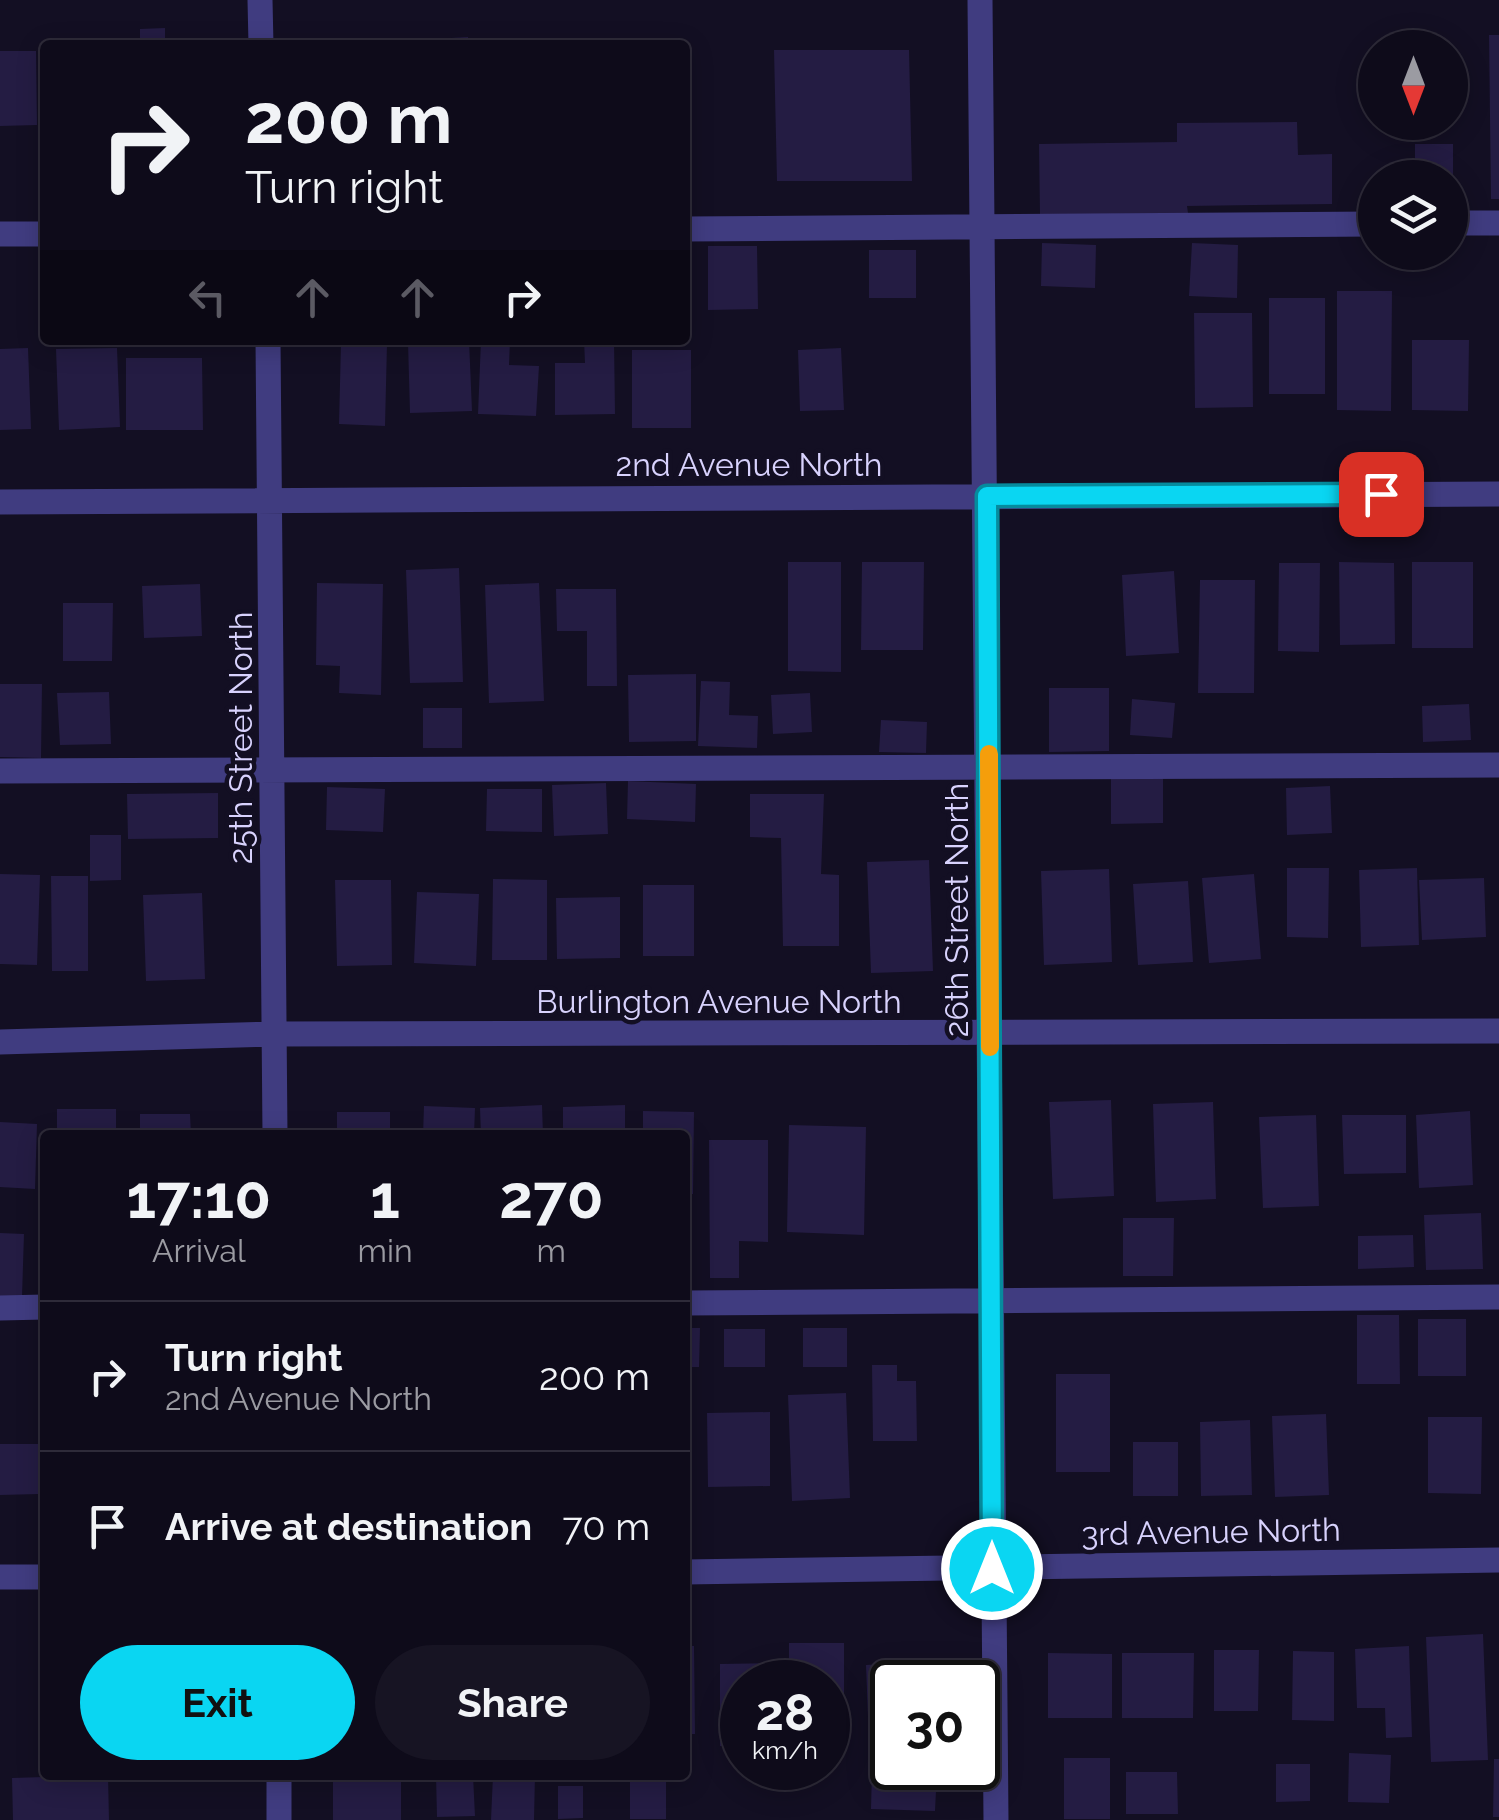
<!DOCTYPE html>
<html lang="en">
<head>
<meta charset="utf-8">
<style>
	:root { --surface:#0e0b1a; --page:#171423; --text:#f1f3f6; --muted:#9b9ba2; --line:#2e2b39; --accent:#0ad6f2 }
	body { margin:0; font-family:Raleway,sans-serif; background:var(--page); color:var(--text); height:100vh; display:flex; flex-direction:column; font-size:38px; white-space:nowrap }
	* { box-sizing:border-box; margin:0 }
	p { font-size:32px; color:var(--muted) }
	.icon { flex:none; width:55px; height:55px; fill:none; stroke:currentColor; stroke-width:2; stroke-linecap:round; stroke-linejoin:round }
	.map { position:relative; flex:1; overflow:hidden }
	.panel { position:absolute; left:40px; top:1130px; width:650px; height:650px; display:flex; flex-direction:column; background:var(--surface); border-radius:10px; box-shadow:0 5px 25px #0003,0 0 0 2px var(--line) }
	.panel>* { flex:none }
	.guide { position:absolute; left:40px; top:40px; width:650px; height:305px; border-radius:10px; box-shadow:0 5px 25px #0003,0 0 0 2px var(--line); background:#0e0b1a; color:var(--text); overflow:hidden }
	.needle { width:65px; rotate:180deg }
	.tools { position:absolute; left:1358px; top:30px; display:grid; gap:20px }
	.tools a { display:grid; place-items:center; width:110px; height:110px; border-radius:50%; background:var(--surface); box-shadow:0 5px 25px #0003,0 0 0 2px var(--line); font-size:50px }
	.speed { position:absolute; left:720px; top:1660px; display:flex; gap:20px; font-size:50px; font-weight:700; text-align:center }
	.speed>* { display:grid; place-content:center; width:130px; height:130px; border-radius:50%; background:var(--surface); box-shadow:0 5px 25px #0003,0 0 0 2px var(--line); line-height:1 }
	.speed small { font-size:25px; font-weight:400 }
	.speed .limit { border:5px solid #111; border-radius:15px; background:#fff; color:#111 }
	.pin { position:absolute; display:grid; place-items:center; width:85px; height:85px; color:#fff; margin:-42px; border-radius:20px; box-shadow:0 5px 15px #0006 }
	.me { position:absolute; width:110px; margin:-55px; rotate:0deg; stroke-linejoin:round; filter:drop-shadow(0 0 8px #0008) }
	.turn { display:flex; align-items:center; gap:35px; height:210px; padding:0 40px; font-size:45px }
	.turn .icon { width:130px; height:130px; stroke-width:2.5 }
	.turn b { display:block; font-size:70px; line-height:85px }
	.lanes { display:flex; align-items:center; height:95px; padding:0 40px; background:#0003; justify-content:center; gap:50px; direction:ltr }
	.lanes .off { opacity:.35 }
	.eta { display:flex; justify-content:space-evenly; align-items:center; height:170px; text-align:center }
	.eta b { font-size:60px; font-weight:700; line-height:70px }
	.action { display:flex; gap:20px; margin-top:auto; padding:20px 40px }
	.action a { flex:1; height:115px; border-radius:60px; background:var(--accent); color:#111; font-size:40px; font-weight:700; line-height:115px; text-align:center }
	.action a+a { background:var(--page); color:var(--text) }
	ul { padding:0; list-style:none }
	li { display:flex; align-items:center; gap:30px; height:150px; padding:0 40px; border-top:2px solid var(--line) }
	li div { flex:1 }
	li b { display:block; font-size:38px }
	li em { font-style:normal }
	.map>svg:first-child { display:block }
</style>
</head>
<body>
<div class="map">
<svg width="1499" height="1820" viewBox="0 0 1499 1820">
	<rect width="100%" height="100%" fill="#130f23"/>
	<!-- building -->
	<path fill="#241c43" d="M165,28V45H140V29Z
		M1489,35H1499V199H1491Z
		M468,37V45H418V40Z
		M774,50H909L912,181H777Z
		M0,51H36L37,125L0,126Z
		M1297,122L1298,155L1332,154V204L1187,206L1188,213L1040,215L1039,144L1177,142V123Z
		M1415,144H1453V178H1415Z
		M1042,243L1096,245L1095,288L1041,286Z
		M1192,243L1238,245L1237,298L1189,296Z
		M708,246H757L758,309L708,310Z
		M869,250H916V298H869Z
		M1337,291H1392L1391,411L1337,410Z
		M1269,298H1325V394H1269Z
		M1194,313H1252L1253,407L1195,408Z
		M469,340L472,411L410,413L408,342Z
		M481,340H510L509,365L539,366L536,416L478,414Z
		M584,340H614L615,414L555,415V363H585Z
		M1412,340H1469L1468,411L1412,410Z
		M341,343L387,344L385,426L339,424Z
		M28,348L31,429L0,430V349Z
		M117,348L120,427L59,430L56,349Z
		M841,348L844,410L800,411L798,350Z
		M632,350H691V428H632Z
		M126,358H202L203,430H126Z
		M788,562H841V672L788,671Z
		M862,562H924L923,650H861Z
		M1339,562L1394,563L1395,644L1340,645Z
		M1412,562H1473V648H1412Z
		M1279,563H1320L1319,652L1278,651Z
		M459,568L463,682L410,683L406,570Z
		M1174,571L1179,653L1126,656L1122,575Z
		M1200,580H1255L1254,693H1198Z
		M317,583L383,584L381,695L339,693L340,666L316,665Z
		M539,583L544,701L489,703L485,585Z
		M200,584L202,636L144,638L142,586Z
		M556,589H616L617,686H587V631H557Z
		M63,603H113L112,661H63Z
		M696,674V741L629,742L628,675Z
		M701,681L730,682L729,715L758,716L757,748L698,746Z
		M0,684H42L41,758L0,757Z
		M1049,688H1109V751L1049,752Z
		M109,692L111,744L60,745L57,693Z
		M810,693L812,732L773,734L771,695Z
		M1132,699L1175,703L1172,738L1130,735Z
		M1469,704L1471,740L1423,742L1422,706Z
		M423,708H462V748H423Z
		M881,720L927,722L926,753L879,752Z
		M1163,776V823L1111,824V778Z
		M628,781L696,784L695,822L627,819Z
		M606,783L608,834L554,836L552,785Z
		M1330,786L1332,833L1287,835L1286,788Z
		M327,787L385,789L383,832L326,830Z
		M487,789H542V832L486,831Z
		M218,793V838L128,839L127,794Z
		M750,794H824L821,874L839,875V946H783L781,838L750,837Z
		M90,835H121V880L90,881Z
		M929,860L933,971L871,973L867,862Z
		M1287,868H1329L1328,938L1287,937Z
		M1417,868L1419,945L1361,947L1359,870Z
		M1109,869L1112,962L1044,965L1041,871Z
		M0,874L40,875L37,965L0,964Z
		M1254,874L1261,959L1209,963L1202,878Z
		M51,876H88V971H52Z
		M1484,878L1486,937L1422,940L1419,880Z
		M493,879L547,880V960H492Z
		M335,880H391L392,965L337,966Z
		M1188,881L1193,962L1138,965L1133,884Z
		M643,885H694V956H643Z
		M417,892L479,894L476,966L414,963Z
		M202,893L205,979L146,981L143,895Z
		M620,897V958L557,959L556,898Z
		M1111,1100L1114,1196L1053,1199L1049,1102Z
		M1213,1102L1216,1199L1156,1202L1153,1104Z
		M542,1105L543,1135H481L480,1108Z
		M625,1105V1135H563V1107Z
		M424,1106L475,1108L474,1135H423Z
		M57,1109H116V1135H57Z
		M643,1111L694,1112L693,1194H685V1135H643Z
		M1470,1111L1473,1185L1419,1188L1416,1115Z
		M337,1112H390V1135H337Z
		M140,1114H190L191,1135H140Z
		M1316,1115L1319,1206L1263,1208L1259,1117Z
		M1342,1115H1406V1173L1344,1174Z
		M0,1122L37,1124L35,1189L0,1187Z
		M789,1125L866,1127L864,1235L787,1232Z
		M709,1140H768V1242L739,1241V1278H710Z
		M1481,1213L1483,1269L1426,1270L1424,1215Z
		M1123,1218H1174L1173,1276H1123Z
		M0,1233L24,1234L22,1297L0,1296Z
		M1413,1235L1414,1267L1358,1269V1236Z
		M1357,1315H1399L1400,1384H1357Z
		M1418,1319H1466V1376H1418Z
		M685,1328H700L699,1367H685Z
		M803,1328H847V1367H803Z
		M724,1329H765V1367H724Z
		M872,1365H897V1381H916L917,1441H873Z
		M1056,1374H1110V1472H1056Z
		M846,1393L850,1498L792,1501L788,1395Z
		M770,1412V1486L708,1487L707,1413Z
		M1326,1414L1329,1495L1275,1497L1272,1416Z
		M1428,1417H1482L1481,1494L1428,1493Z
		M1250,1420L1252,1495L1201,1496L1200,1422Z
		M1133,1442H1178V1496H1133Z
		M0,1444H39V1494L0,1495Z
		M1483,1634L1488,1760L1431,1762L1426,1637Z
		M789,1643H844V1731H828V1682H789Z
		M685,1646H694L695,1734H685Z
		M1409,1646L1412,1737L1386,1738L1385,1708H1357L1355,1649Z
		M1214,1650H1259L1258,1711H1214Z
		M1293,1651L1334,1652V1721L1292,1720Z
		M1048,1653L1112,1654V1718H1048Z
		M1122,1653H1194L1193,1718H1122Z
		M918,1662V1682H892V1742L869,1743L866,1665Z
		M773,1663V1682H742V1746H720V1664Z
		M1349,1753L1391,1755L1389,1803L1348,1802Z
		M1064,1758H1110V1819H1064Z
		M1494,1759H1499V1817H1493Z
		M1276,1764H1310V1801L1276,1802Z
		M872,1769L937,1771L935,1811L871,1809Z
		M1126,1772H1177L1178,1814H1126Z
		M108,1775L109,1820H13L12,1778Z
		M333,1775H401V1820H333Z
		M436,1775H473L475,1816L437,1817Z
		M493,1775H535L534,1820H491Z
		M630,1775H666V1819H630Z
		M558,1786H583V1818L558,1819Z"/>
	<g fill="none" stroke-linecap="round" stroke-linejoin="round">
		<!-- minor -->
		<path stroke="#403c80" stroke-width="25" d="M260,0L261,45
			M980,0L996,1820
			M1450,223H1499
			M685,229L1375,224
			M0,234H45
			M268,340L275,1135
			M0,502L1499,494
			M0,771L1499,765
			M0,1042L275,1034L1499,1031
			M685,1303L1499,1297
			M0,1308L45,1307
			M685,1572L1499,1560
			M0,1577H45
			M279,1775V1820"/>
	</g>
	<g fill="none" stroke-linecap="round" stroke-linejoin="round">
		<!-- route casing -->
		<g stroke="#068b9d" stroke-width="25">
			<path id="route" d="M992,1569L987,496L1381,494"/>
		</g>
		<!-- route -->
		<use href="#route" stroke="#0ad6f2" stroke-width="18"/>
		<!-- slow -->
		<path stroke="#f59e0b" stroke-width="18" d="M989,754L990,1047"/>
	</g>
	<g text-anchor="middle" stroke-width="9" stroke-linejoin="round" paint-order="stroke">
		<!-- street labels -->
		<g font-size="32" fill="#d8d2fd" stroke="#130f23">
			<text x="749" y="476">2nd Avenue North</text>
			<text transform="translate(241 738) rotate(-90)" y="11">25th Street North</text>
			<text transform="translate(957 910) rotate(-90)" y="11">26th Street North</text>
			<text x="719" y="1013">Burlington Avenue North</text>
			<text transform="translate(1211 1532) rotate(-1)" y="11">3rd Avenue North</text>
		</g>
	</g>
</svg>
<div class="tools">
<a><svg class="needle" viewBox="-14 -14 28 28"><path d="M0-13l5 13h-10z" fill="#e53935"/><path d="M0 13l5-13h-10z" fill="#9b9ba2"/></svg></a>
<a><svg class="icon" aria-label="layers" viewBox="0 0 24 24"><path d="M12 4l9 5-9 5-9-5zM3 14l9 5 9-5"/></svg></a>
</div>
<div class="speed"><div>28<small>km/h</small></div><div class="limit">30</div></div>
<div class="pin" style="left:1381px;top:494px;background:#d93025"><svg class="icon" aria-label="arrive" viewBox="0 0 24 24"><path d="M6 21V4h12l-3 4 3 4H6"/></svg></div>
<svg class="me" style="left:992px;top:1569px" viewBox="-20 -20 40 40"><circle r="17" fill="#0ad6f2" stroke="#fff" stroke-width="3"/><path d="M0-11L8 9 0 5-8 9z" fill="#fff"/></svg>
<div class="guide">
<div class="turn"><svg class="icon" aria-label="right" viewBox="0 0 24 24"><path d="M7 20v-9h11M14 6l5 5-5 5"/></svg><div><b>200 m</b>Turn right</div></div>
<div class="lanes"><svg class="icon off" aria-label="left" viewBox="0 0 24 24"><path d="M17 20v-9H6M10 6l-5 5 5 5"/></svg><svg class="icon off" aria-label="ahead" viewBox="0 0 24 24"><path d="M12 20V5M6 11l6-6 6 6"/></svg><svg class="icon off" aria-label="ahead" viewBox="0 0 24 24"><path d="M12 20V5M6 11l6-6 6 6"/></svg><svg class="icon" aria-label="right" viewBox="0 0 24 24"><path d="M7 20v-9h11M14 6l5 5-5 5"/></svg></div>
</div>
<section class="panel">
<div class="eta">
<div><b>17:10</b><p>Arrival</p></div>
<div><b>1</b><p>min</p></div>
<div><b>270</b><p>m</p></div>
</div>
<ul>
<li><svg class="icon" aria-label="right" viewBox="0 0 24 24"><path d="M7 20v-9h11M14 6l5 5-5 5"/></svg><div><b>Turn right</b><p>2nd Avenue North</p></div><em>200 m</em></li>
<li><svg class="icon" aria-label="arrive" viewBox="0 0 24 24"><path d="M6 21V4h12l-3 4 3 4H6"/></svg><div><b>Arrive at destination</b></div><em>70 m</em></li>
</ul>
<div class="action"><a>Exit</a><a>Share</a></div>
</section>
</div>
</body>
</html>
